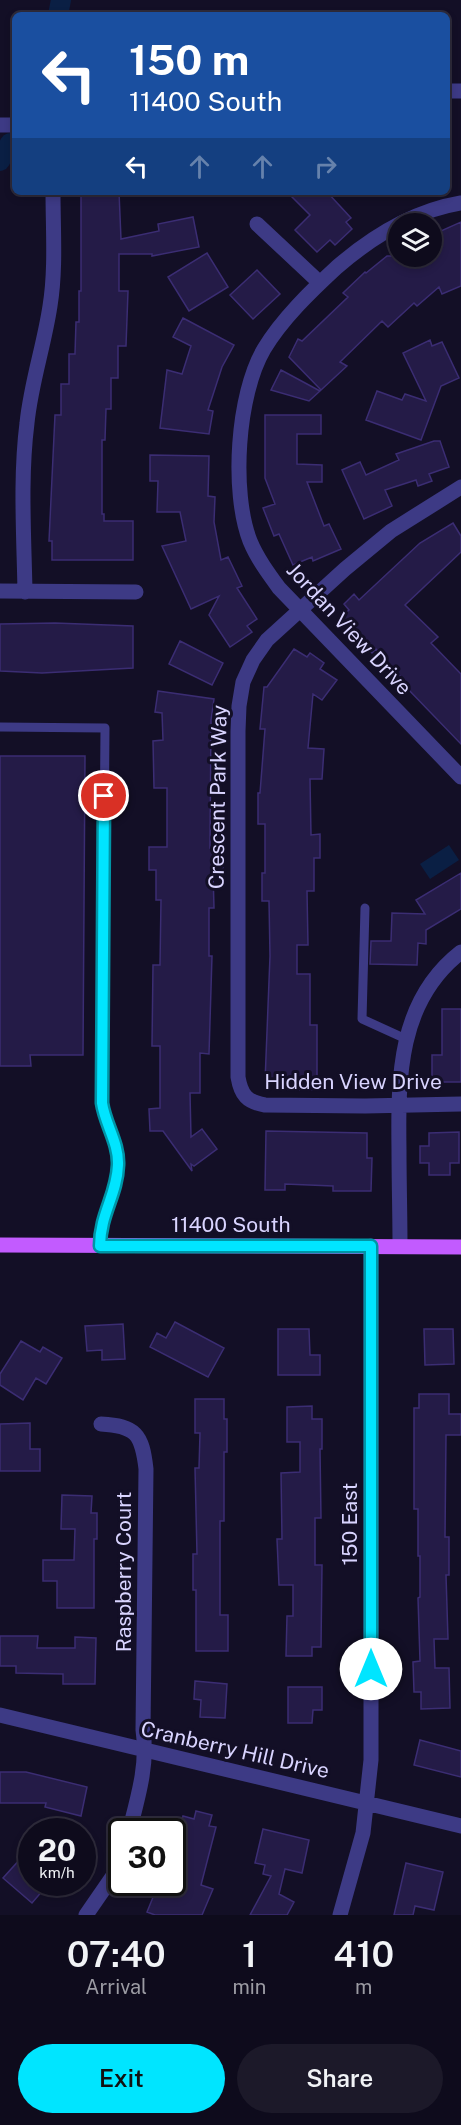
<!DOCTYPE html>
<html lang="en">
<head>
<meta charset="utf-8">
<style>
	:root { --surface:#0e0b1c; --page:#1c1929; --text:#f1f3f6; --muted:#9b9ba3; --line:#2e2b3b; --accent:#00e5ff }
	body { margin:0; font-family:"Public Sans",sans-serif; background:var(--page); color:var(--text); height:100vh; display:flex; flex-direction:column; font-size:22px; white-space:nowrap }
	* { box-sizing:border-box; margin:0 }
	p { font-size:20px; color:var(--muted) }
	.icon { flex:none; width:33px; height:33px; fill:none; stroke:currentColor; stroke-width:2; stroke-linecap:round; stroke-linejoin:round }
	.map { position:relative; height:1915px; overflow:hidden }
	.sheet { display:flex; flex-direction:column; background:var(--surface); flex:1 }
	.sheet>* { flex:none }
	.banner { position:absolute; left:12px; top:12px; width:438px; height:183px; border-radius:9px; box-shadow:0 3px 9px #0003,0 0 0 2px var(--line); background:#1a4fa0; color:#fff; overflow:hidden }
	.tools { position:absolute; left:388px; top:213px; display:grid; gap:12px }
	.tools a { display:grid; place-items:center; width:54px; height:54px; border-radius:50%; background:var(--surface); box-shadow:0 3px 9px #0003,0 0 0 2px var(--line); font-size:30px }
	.speed { position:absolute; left:18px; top:1818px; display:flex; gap:12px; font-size:30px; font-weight:700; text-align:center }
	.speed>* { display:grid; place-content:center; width:78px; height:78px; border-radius:50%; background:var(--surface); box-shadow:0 3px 9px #0003,0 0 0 2px var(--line); line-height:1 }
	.speed small { font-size:15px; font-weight:400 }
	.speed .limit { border:3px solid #111; border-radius:9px; background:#fff; color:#111 }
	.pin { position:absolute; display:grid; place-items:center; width:51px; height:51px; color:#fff; margin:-26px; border:3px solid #fff; border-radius:50%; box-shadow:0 2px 6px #0007 }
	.me { position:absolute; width:66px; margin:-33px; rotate:0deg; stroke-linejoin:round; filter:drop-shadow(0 0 4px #0008) }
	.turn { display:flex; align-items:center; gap:21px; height:126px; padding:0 18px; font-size:27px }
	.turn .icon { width:78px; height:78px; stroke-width:2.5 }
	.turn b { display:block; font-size:42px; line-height:51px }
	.lanes { display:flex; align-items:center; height:57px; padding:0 18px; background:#0003; justify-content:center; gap:30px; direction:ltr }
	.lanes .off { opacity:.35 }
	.eta { display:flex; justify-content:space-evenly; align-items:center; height:102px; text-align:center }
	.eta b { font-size:36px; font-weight:600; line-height:42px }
	.action { display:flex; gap:12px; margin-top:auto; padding:12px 18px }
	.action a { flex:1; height:69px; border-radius:36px; background:var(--accent); color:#111; font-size:24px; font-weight:600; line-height:69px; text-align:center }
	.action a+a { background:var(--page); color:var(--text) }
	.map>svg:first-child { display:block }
</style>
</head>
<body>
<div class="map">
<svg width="461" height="1915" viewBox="0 0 461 1915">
	<rect width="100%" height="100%" fill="#130f26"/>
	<!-- water -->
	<path fill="#0a1f44" d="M449,845L459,860L430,879L420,864Z"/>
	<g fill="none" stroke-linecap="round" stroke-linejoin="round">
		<!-- canal -->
		<path stroke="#0a1f44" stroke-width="20" d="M58,15L61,0
			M0,161L10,143"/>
	</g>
	<!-- building -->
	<path fill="#241b47" stroke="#3b2d73" stroke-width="1.5" d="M81,192H119L121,239L159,231L158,224L193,217L199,247L152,256V254H119V291H128L126,346H118V378H111V409H106L105,440H102V514H104V521H133V560H52V541H49L55,415H61V384H69V354H75L76,322H79V291H81Z
		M287,192H327L351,218L346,222L352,229L335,245L330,240L317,252L295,230L310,215Z
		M461,222V286L442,294L439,287L417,306L414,303L388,327L382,321L340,362L347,366L321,390L289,357L298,339L302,341L348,297L343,293L365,272L366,273L387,256H432V235Z
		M207,253L228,287L189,311L168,277Z
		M257,270L280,294L253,319L230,295Z
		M183,318L234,345L222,367L208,410L213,411L209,434L160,428L167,370L182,374L191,346L173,337Z
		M430,340L432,346L442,342L459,378L441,386L421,440L366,420L377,391L402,400L405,394L426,401L403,353Z
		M281,370L320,391L309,401L271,390Z
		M265,415H321V434H297V464L322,465V482H307L324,526L329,524L341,549L313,561L312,557L293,565L279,534L274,536L263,508L275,504L265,478Z
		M434,441H440L449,467L429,474L432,481L418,486L416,480L385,490L392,506L364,519L342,470L360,462L366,475L399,460L396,454Z
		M150,455L209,456L208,496L215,497L214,522L221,560L228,557L242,586L237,588L257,619L247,626L252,632L230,647L209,615L219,596L191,609L162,546L186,541L180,512H157L158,481H150Z
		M453,523L461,536V552L405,605L438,637L431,643L461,674V744L405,686L407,684L376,649L372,653L340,618L349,610L344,604L354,594L359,600L420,543Z
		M55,623L133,626V668L42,673L0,671V624Z
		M180,641L223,663L212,685L169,664Z
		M294,649L307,657L310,653L324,663L320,669L337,680L322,700L313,694L308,748L324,749L322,779H310L311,835L320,834V858H314V891H307L308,945H297V974H310V1025H317V1090H288V1082H265L270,956L269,901H262V873H265V824H258V793H260L265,729H260L264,687H267Z
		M158,691L214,699L211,720L210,848H223V871H213L214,908H209V956H212L209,1054L200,1053V1093H190L191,1137L202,1129L217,1149L194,1166L191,1164L192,1171L163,1131H150L149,1109L160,1108V1046H152L153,965H160L161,900H156V870H149V847H167V788H154L153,741L163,740L162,713L155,712Z
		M0,756H85L83,1055H30L31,1066H0Z
		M461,873V909L426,930V944L418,943L417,965L370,964L371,941H391L392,913L425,914L416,900Z
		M442,1009H461V1082H432V1055H442Z
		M266,1131L367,1133V1158H372L371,1191H333V1186L285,1184V1190H265Z
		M459,1132V1163H450V1175H429V1163H420V1146H429V1133Z
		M175,1322L224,1348L208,1377L150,1347L157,1333L166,1338Z
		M123,1324L125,1359L102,1360V1350L87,1351L85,1326Z
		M278,1329H309L310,1355H320V1375H278Z
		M424,1329H453L454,1364L425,1365Z
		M21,1341L40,1352L43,1347L62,1358L46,1384L36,1378L23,1400L0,1385V1374Z
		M419,1394H449V1414H461V1435H446L445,1537H449V1575H446L448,1639H434L435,1668H449L450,1708L421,1709V1692H414L413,1662L420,1661L418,1598L420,1597V1556H418V1509H414V1408H419Z
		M195,1399H224V1419H227V1452H224V1521H220V1615H228V1651H196V1590H193V1554H197L195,1468H199L200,1433H195Z
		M312,1406V1419H322V1449H320L321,1518H315V1565H322L321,1647H312V1656H286L287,1616H293V1585H279L277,1539H282L281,1473L300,1472V1442H287V1407Z
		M30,1423V1449H40V1471H0V1424Z
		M62,1495L92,1496L91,1513H97V1539H94V1608H57V1581H43V1560H74L75,1529H61Z
		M0,1636H38L37,1648H75V1637L96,1638L95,1684H63V1674L16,1673V1666H0Z
		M195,1681L227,1684L225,1718L200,1717L201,1700L194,1699Z
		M288,1687H322V1710H313L312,1723H288Z
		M420,1740L461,1751V1777L414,1765Z
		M0,1772H26L87,1787L81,1816L45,1807L46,1803H0Z
		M196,1811L212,1815L209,1826L216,1827L201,1885L213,1889L202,1915H155L147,1912L158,1885L172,1891L185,1858L173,1854L183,1816L194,1819Z
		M263,1829L309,1840L302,1873L285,1869L279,1894L294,1902L287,1915H250L271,1876L263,1874L265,1865L255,1863Z
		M32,1846V1882H50L32,1903L3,1878Z
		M406,1863L443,1872L434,1910L415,1906L413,1915H394Z"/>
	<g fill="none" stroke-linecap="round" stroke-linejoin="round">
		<!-- lane -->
		<path stroke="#3d3a85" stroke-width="9" d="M0,727L105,728L102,1103C105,1124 119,1143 118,1165C116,1194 100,1215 100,1246
			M365,908L362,1019L406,1039"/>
		<!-- street -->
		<path stroke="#3d3a85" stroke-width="15" d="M447,91H461
			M0,125H15
			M461,203C413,211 373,236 337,267C311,291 282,319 264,349C237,395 231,492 250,541C257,558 268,573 279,588L461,777
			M257,224L320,283
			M461,487L391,531L345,569L267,640L253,660L243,682L239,706L238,731V1077C241,1095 247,1102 265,1105L365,1106L461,1104
			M0,591L136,592
			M25,592C24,536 20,478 27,423C31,383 44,346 50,306C56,269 53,230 53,192
			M400,1246C400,1214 399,1182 399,1150C398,1077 398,1001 461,952
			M101,1424C136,1426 142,1434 146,1469L143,1730C148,1765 138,1797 129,1832
			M0,1715L461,1826
			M86,1915L115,1873L122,1857
			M340,1915L363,1833L371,1760V1246"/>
		<!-- primary -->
		<path stroke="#c25bff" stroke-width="15" d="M0,1245L461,1247"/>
	</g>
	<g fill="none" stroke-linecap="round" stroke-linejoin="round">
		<!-- route casing -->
		<g stroke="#0095a6" stroke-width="15">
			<path id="route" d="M104,796L102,1103C105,1124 119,1143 118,1165C117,1195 100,1214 100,1246H371V1669"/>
		</g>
		<!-- route -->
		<use href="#route" stroke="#00e5ff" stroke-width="10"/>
	</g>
	<g text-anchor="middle" stroke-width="6" stroke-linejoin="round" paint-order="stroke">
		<!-- street labels -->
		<g font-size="21" fill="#d9d4ff" stroke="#130f26">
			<text transform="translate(349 629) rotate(47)" y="7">Jordan View Drive</text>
			<text transform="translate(218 797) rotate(-89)" y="7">Crescent Park Way</text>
			<text x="353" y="1089">Hidden View Drive</text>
			<text x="231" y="1232">11400 South</text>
			<text transform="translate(350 1524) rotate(-90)" y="7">150 East</text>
			<text transform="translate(124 1572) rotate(-90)" y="7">Raspberry Court</text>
			<text transform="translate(235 1750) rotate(13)" y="7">Cranberry Hill Drive</text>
		</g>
	</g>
</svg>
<div class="tools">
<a><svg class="icon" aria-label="layers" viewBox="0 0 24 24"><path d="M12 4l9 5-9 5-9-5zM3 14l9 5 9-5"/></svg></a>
</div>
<div class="speed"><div>20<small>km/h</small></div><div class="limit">30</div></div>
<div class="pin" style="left:104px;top:796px;background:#d93025"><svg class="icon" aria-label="arrive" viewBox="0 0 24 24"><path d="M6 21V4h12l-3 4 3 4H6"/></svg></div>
<svg class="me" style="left:371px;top:1669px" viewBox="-20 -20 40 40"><circle r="19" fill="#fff"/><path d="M0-13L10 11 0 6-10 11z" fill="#00e5ff"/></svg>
<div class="banner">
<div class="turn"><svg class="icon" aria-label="left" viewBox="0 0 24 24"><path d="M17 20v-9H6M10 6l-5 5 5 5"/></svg><div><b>150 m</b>11400 South</div></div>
<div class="lanes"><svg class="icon" aria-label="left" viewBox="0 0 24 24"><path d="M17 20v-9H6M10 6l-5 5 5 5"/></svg><svg class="icon off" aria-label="ahead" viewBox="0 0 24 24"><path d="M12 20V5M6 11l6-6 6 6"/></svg><svg class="icon off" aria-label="ahead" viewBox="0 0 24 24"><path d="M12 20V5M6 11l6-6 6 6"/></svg><svg class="icon off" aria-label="right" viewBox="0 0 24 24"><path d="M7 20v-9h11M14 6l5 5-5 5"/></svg></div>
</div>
</div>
<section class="sheet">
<div class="eta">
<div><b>07:40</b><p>Arrival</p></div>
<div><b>1</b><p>min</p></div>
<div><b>410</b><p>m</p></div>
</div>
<div class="action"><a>Exit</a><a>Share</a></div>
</section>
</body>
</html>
